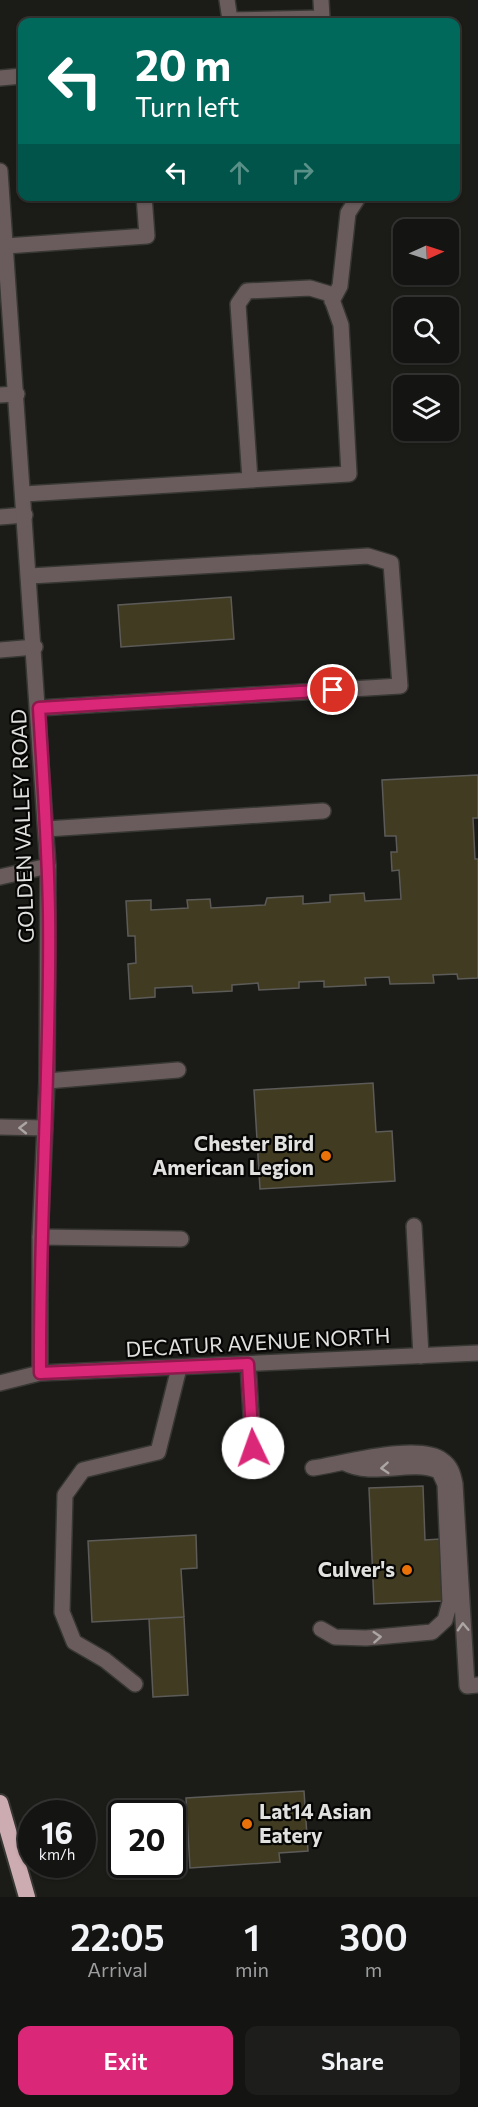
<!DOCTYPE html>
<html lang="en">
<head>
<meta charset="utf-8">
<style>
	:root { --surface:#141412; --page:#1d1d1b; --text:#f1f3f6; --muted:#9d9e9f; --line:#333332; --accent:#db2777 }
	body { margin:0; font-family:Commissioner,sans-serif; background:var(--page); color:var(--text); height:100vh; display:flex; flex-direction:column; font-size:22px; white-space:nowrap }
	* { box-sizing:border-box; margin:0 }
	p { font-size:20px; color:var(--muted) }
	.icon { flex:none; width:33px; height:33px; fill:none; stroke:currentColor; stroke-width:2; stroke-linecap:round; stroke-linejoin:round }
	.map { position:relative; height:1897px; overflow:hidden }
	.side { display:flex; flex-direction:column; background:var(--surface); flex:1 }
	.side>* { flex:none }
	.hud { position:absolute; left:18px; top:18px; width:442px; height:183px; border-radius:12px; box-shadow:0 2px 4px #0004,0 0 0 2px var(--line); background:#00695c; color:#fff; overflow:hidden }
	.needle { width:39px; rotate:87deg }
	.tools { position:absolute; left:393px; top:219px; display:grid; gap:12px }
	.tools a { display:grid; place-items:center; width:66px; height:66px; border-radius:12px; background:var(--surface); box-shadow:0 2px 4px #0004,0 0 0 2px var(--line); font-size:30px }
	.speed { position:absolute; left:18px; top:1800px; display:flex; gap:12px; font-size:30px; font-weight:700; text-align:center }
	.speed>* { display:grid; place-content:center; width:78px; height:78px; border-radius:50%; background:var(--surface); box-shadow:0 2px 4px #0004,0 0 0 2px var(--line); line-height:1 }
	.speed small { font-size:15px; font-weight:400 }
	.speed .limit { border:3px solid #111; border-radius:9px; background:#fff; color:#111 }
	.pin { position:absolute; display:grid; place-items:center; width:51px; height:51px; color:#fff; margin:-26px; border:3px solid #fff; border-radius:50%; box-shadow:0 2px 6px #0007 }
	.me { position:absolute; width:66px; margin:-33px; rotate:357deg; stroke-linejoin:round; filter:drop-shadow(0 0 4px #0008) }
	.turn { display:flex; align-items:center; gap:21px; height:126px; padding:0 18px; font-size:27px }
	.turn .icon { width:78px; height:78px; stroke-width:2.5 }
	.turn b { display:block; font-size:42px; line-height:51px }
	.lanes { display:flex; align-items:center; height:57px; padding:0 18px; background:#0003; justify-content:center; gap:30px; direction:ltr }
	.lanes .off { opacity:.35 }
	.eta { display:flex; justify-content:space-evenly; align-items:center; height:102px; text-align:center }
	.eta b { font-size:36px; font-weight:600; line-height:42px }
	.primary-button { display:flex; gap:12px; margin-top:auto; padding:12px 18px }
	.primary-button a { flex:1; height:69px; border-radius:12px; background:var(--accent); color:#fff; font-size:24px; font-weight:600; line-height:69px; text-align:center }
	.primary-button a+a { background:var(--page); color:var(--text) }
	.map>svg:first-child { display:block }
</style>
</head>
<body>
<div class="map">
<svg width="478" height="1897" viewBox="0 0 478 1897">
	<rect width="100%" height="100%" fill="#1b1b18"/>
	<!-- building -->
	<path fill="#403b21" stroke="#5c5b58" stroke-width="1.5" d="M231,597L234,639L121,647L118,605Z
		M478,775V818H473L475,859H478V978L458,979L457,974L433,975L434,983L390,984L389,977L365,978L366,985L324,987V981L299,982V988L259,990L258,983L232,985V991L193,993L192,986L155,988V997L130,999L128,964L136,963L135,936H128L126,901L151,900V910L188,908L187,900L210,899L211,908L265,905L267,898L303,896V904L330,902V895L364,893L365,901L401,899L399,870L392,871L391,852H397L396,836H385L382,780Z
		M373,1083L376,1132L392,1131L395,1181L260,1189L254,1090Z
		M423,1486L425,1540L440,1539L443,1601L374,1604L369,1488Z
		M196,1535L197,1568L181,1569L184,1617L92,1622L88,1541Z
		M184,1617L188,1695L153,1697L149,1619Z
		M304,1791L308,1851L279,1853L280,1862L190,1868L186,1798Z"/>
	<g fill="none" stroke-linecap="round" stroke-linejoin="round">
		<!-- service casing -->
		<g stroke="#373734" stroke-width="18">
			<path id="service" d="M227,0L230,20L322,18L321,0
				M0,78L22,76
				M6,246L147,236L144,196
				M332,301L340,286L348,213L359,196
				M0,395L17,394
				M24,494L349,474L341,325L330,294L310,288L247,291L238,304L250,480
				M0,517L25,515
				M30,576L368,556L391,563L400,686L39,708
				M0,650L35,647
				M46,829L323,811
				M0,877L48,866
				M47,1081L178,1070
				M0,1127L45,1128
				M414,1226L421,1356
				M40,1237L181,1239
				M248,1364L253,1448
				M313,1468C341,1464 419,1442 442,1460C451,1466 453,1474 455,1484L467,1686L478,1685
				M321,1629L335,1637L366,1638L432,1632L445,1620L450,1602L445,1484L439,1471C409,1459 374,1478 345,1463
				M135,1684L105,1660L74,1642L62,1612L65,1495L83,1470L158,1452L179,1368"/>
		</g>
		<!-- tertiary casing -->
		<g stroke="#373734" stroke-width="18">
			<path id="tertiary" d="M0,171L48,866L47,1081L40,1237V1373
				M0,1383L40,1373L478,1353"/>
		</g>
		<!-- trunk casing -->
		<g stroke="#373734" stroke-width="20">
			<path id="trunk" d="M0,1803L27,1897"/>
		</g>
		<!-- service -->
		<use href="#service" stroke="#6a5c5d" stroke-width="15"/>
		<!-- tertiary -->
		<use href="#tertiary" stroke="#6a5c5d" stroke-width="15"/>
		<!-- trunk -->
		<use href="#trunk" stroke="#ccacb0" stroke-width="16"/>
	</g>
	<!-- one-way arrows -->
	<defs><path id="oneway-chevron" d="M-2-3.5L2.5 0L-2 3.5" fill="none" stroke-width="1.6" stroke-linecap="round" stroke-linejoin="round" transform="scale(1.5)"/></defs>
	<g stroke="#aba5a4">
		<use href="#oneway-chevron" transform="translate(23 1128) rotate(-179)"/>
		<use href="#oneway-chevron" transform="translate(385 1468) rotate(176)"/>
		<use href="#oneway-chevron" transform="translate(463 1627) rotate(-93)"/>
		<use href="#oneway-chevron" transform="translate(377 1637) rotate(-4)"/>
	</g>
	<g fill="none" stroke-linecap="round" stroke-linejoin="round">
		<!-- route casing -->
		<g stroke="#8e194d" stroke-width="15">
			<path id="route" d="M253,1448L248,1364L40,1373C39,1220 51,1067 49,913C48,845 43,776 39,708L333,690"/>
		</g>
		<!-- route -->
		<use href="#route" stroke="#db2777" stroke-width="10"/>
	</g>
	<!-- markers -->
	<g fill="#e8710a" stroke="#060605" stroke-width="2">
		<circle cx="326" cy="1156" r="6"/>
		<circle cx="407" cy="1570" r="6"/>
		<circle cx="247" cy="1824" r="6"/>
	</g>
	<g text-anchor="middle" stroke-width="4.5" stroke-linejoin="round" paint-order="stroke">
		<!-- street labels -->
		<g font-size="21" fill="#e1e1df" stroke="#060605">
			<text transform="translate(23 826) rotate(-92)" y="7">GOLDEN VALLEY ROAD</text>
			<text transform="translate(258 1343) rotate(-3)" y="7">DECATUR AVENUE NORTH</text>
		</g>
		<!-- poi labels -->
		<g font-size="21" font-weight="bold" fill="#e1e1df" stroke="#060605" text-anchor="end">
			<text x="314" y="1151">Chester Bird<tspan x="314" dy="24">American Legion</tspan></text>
			<text x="395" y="1577">Culver's</text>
			<text x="259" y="1819" text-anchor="start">Lat14 Asian<tspan x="259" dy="24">Eatery</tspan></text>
		</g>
	</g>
</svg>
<div class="tools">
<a><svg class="needle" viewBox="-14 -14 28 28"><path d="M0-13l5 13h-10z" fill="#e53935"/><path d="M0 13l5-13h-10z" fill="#9d9e9f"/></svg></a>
<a><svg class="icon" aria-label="search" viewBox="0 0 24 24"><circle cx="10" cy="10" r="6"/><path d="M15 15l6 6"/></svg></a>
<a><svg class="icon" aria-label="layers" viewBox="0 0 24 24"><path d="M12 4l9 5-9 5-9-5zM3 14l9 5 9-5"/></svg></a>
</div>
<div class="speed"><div>16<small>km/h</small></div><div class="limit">20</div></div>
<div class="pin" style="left:333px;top:690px;background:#d93025"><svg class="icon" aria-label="arrive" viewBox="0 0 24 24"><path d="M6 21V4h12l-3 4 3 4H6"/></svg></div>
<svg class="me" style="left:253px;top:1448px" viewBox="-20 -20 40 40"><circle r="19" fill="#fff"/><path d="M0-13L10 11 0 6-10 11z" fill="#db2777"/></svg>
<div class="hud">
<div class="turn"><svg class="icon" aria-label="left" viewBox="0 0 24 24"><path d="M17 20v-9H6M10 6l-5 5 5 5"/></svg><div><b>20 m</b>Turn left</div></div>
<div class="lanes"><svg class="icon" aria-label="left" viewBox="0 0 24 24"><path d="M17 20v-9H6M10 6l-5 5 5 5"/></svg><svg class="icon off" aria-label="ahead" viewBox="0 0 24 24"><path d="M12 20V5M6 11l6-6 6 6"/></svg><svg class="icon off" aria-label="right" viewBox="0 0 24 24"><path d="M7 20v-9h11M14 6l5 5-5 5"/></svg></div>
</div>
</div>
<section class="side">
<div class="eta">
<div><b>22:05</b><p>Arrival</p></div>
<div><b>1</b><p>min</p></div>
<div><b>300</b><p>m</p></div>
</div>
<div class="primary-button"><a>Exit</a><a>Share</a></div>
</section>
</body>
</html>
